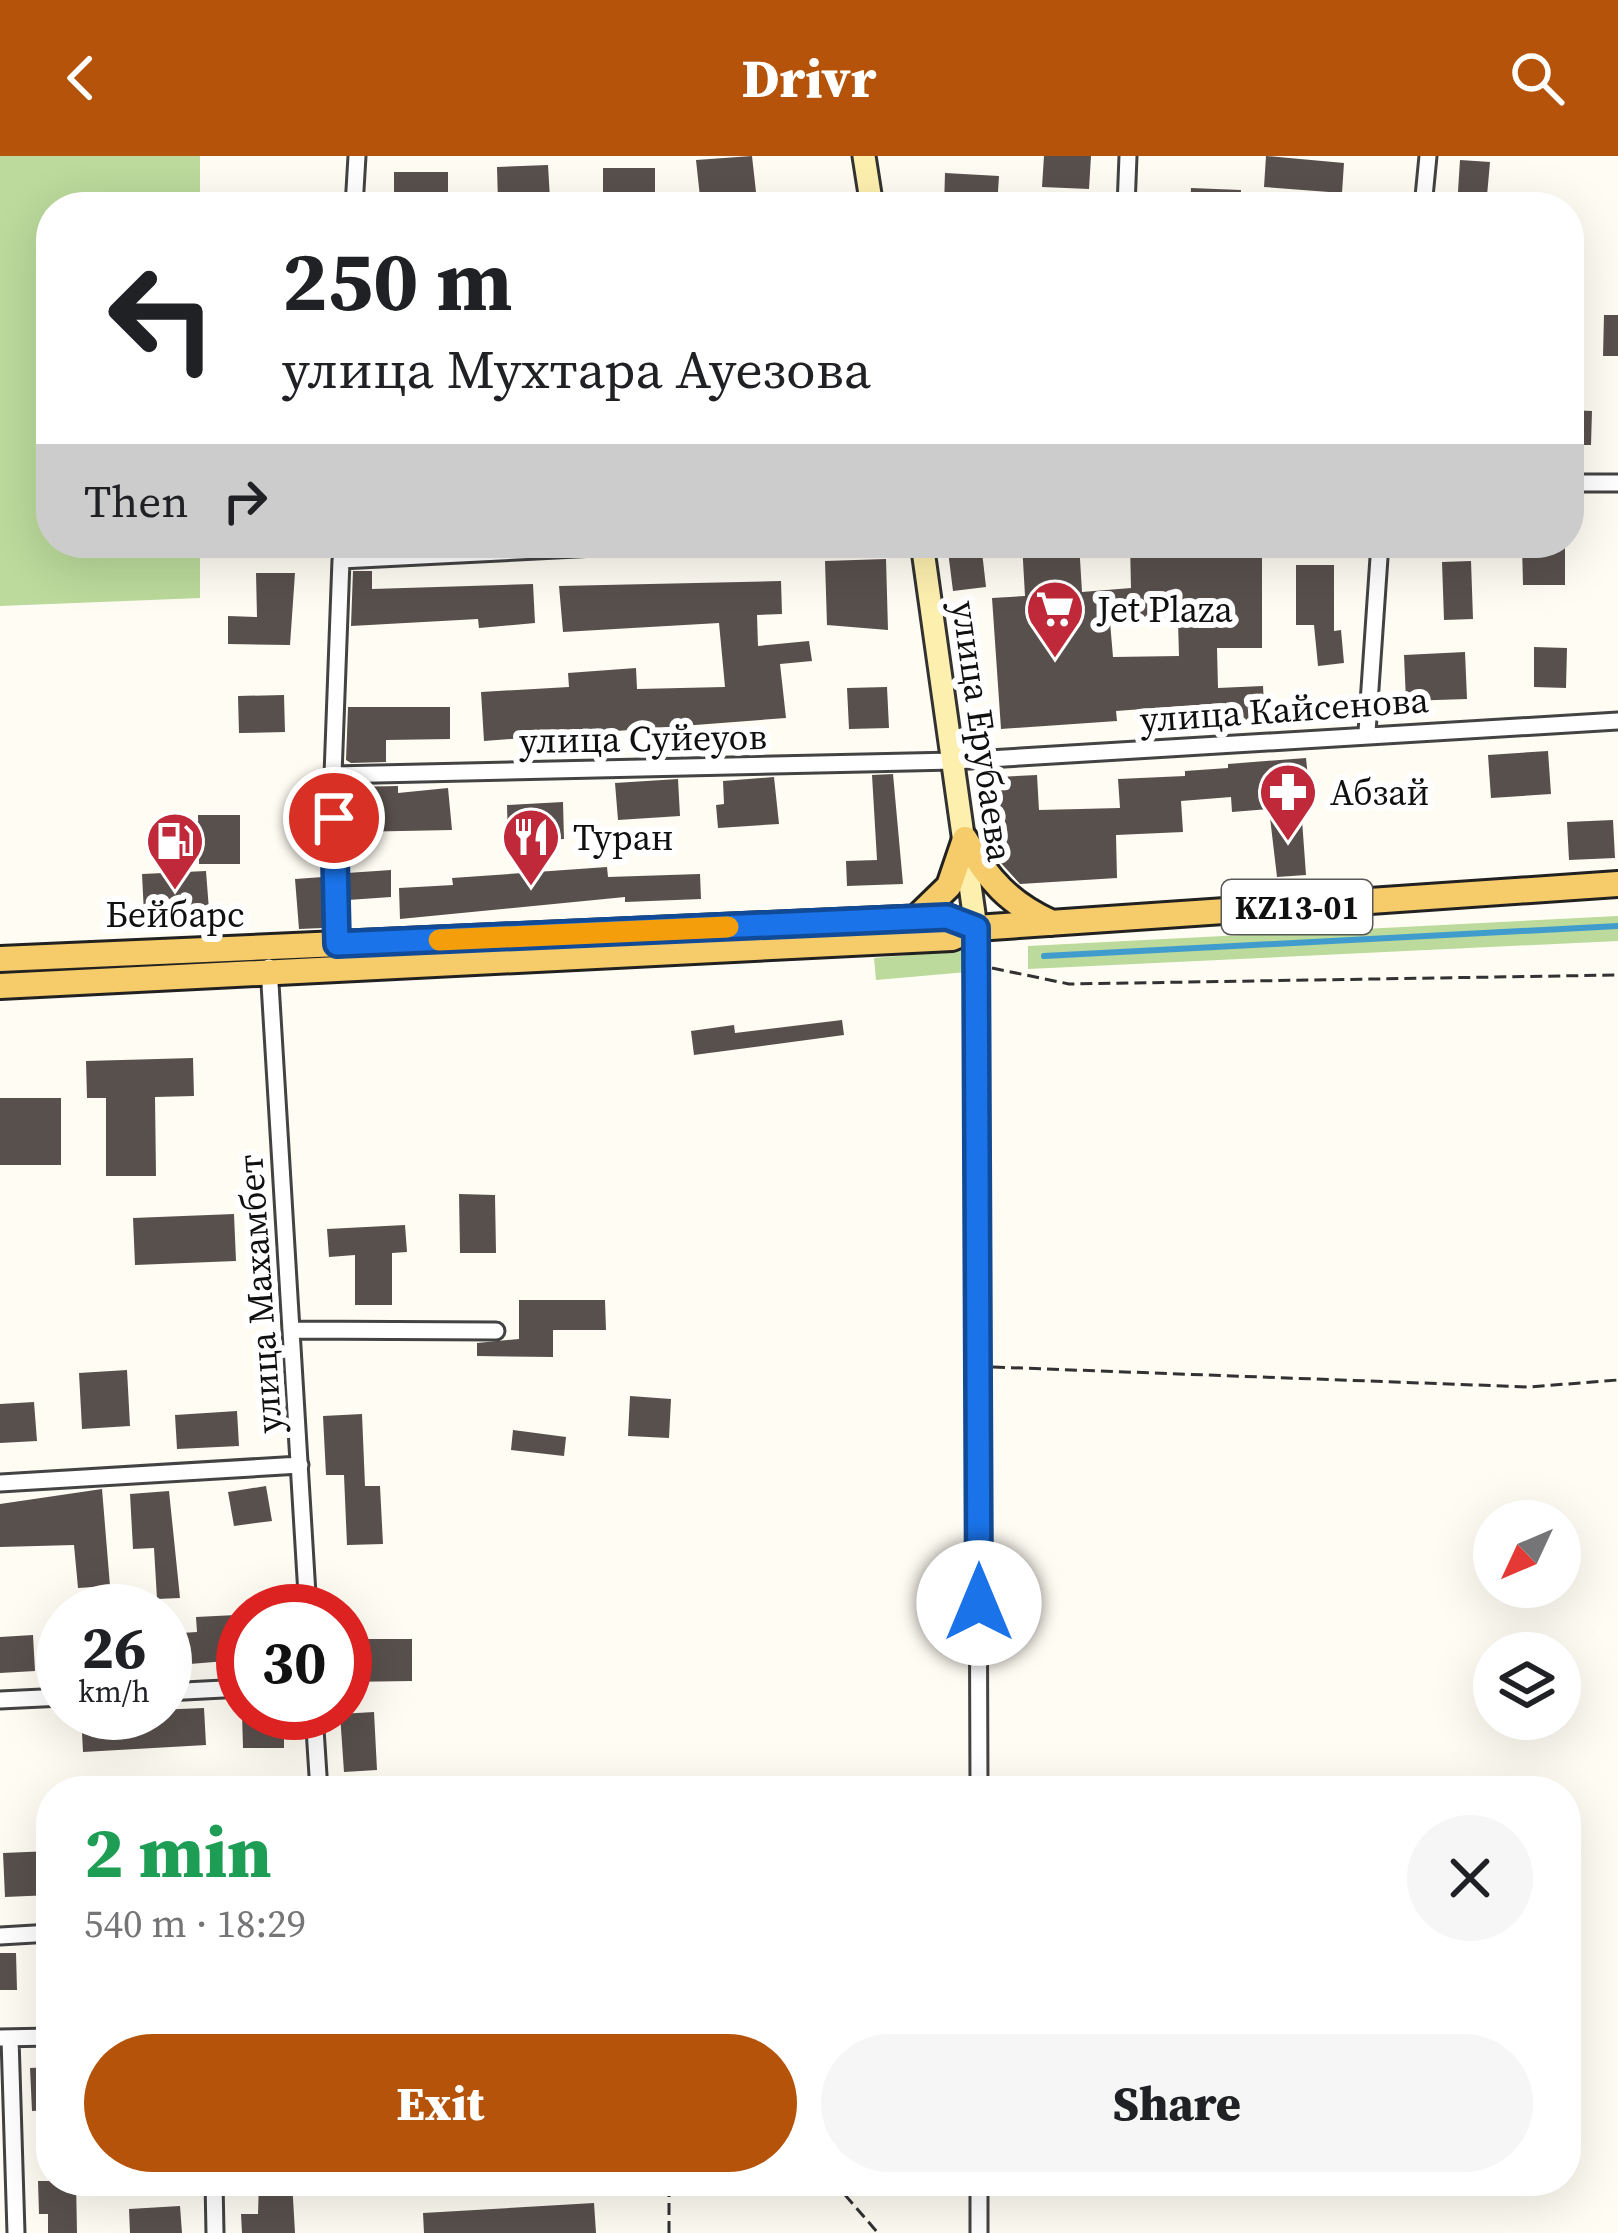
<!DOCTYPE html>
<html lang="en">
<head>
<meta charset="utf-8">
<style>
	:root { --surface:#fff; --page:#f6f6f6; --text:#202124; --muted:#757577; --accent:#b45309 }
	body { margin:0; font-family:"Source Serif 4",serif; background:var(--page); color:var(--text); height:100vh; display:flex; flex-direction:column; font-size:45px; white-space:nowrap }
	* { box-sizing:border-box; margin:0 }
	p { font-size:39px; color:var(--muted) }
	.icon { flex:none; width:66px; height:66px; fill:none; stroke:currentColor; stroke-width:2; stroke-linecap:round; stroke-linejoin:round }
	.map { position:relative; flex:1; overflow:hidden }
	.drawer { position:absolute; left:36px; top:1620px; width:1545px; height:420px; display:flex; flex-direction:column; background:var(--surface); border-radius:48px; box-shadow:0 12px 48px #0002 }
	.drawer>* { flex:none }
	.top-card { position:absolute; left:36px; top:36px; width:1548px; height:366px; border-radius:48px; box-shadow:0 12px 48px #0002; background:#fff; color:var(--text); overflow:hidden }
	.needle { width:78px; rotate:226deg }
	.controls { position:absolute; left:1473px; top:1344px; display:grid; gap:24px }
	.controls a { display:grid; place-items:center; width:108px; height:108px; border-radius:50%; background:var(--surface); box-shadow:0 12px 48px #0002; font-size:60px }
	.speed { position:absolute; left:36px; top:1428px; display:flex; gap:24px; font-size:60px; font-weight:700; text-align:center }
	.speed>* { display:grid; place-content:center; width:156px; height:156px; border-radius:50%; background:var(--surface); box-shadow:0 12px 48px #0002; line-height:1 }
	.speed small { font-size:30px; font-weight:400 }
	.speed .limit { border:18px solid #d22; background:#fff; color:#111 }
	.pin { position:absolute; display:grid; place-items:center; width:102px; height:102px; color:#fff; margin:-51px; border:6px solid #fff; border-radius:50%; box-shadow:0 3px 12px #0007 }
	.me { position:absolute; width:132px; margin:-66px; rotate:0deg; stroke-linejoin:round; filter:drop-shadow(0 0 9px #0008) }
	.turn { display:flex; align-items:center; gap:42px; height:252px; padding:0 48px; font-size:54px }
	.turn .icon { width:156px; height:156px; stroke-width:2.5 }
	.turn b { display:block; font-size:84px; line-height:102px }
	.then { display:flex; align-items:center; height:114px; padding:0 48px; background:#0003; gap:24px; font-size:45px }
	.round { display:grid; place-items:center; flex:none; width:126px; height:126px; border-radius:63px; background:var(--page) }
	.overview { display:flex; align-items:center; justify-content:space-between; height:204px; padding:0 48px }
	h1 { font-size:72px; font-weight:800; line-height:90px; color:#1e9e55 }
	.action { display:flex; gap:24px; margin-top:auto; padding:24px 48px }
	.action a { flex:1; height:138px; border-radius:72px; background:var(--accent); color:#fff; font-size:48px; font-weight:800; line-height:138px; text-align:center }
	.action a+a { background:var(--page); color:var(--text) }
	header { display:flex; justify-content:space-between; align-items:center; height:156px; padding:0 48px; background:var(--accent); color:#fff; font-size:54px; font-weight:800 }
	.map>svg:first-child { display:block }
</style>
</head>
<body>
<header><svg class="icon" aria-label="back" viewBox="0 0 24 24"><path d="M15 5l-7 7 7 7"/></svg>Drivr<svg class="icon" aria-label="search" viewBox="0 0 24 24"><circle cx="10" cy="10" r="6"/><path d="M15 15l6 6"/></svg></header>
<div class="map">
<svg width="1618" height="2077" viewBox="0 0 1618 2077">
	<rect width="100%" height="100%" fill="#fffcf3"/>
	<!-- forest -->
	<path fill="#bbda9b" d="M0,0H200V51H51V387H200V442L0,450Z
		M1618,760V785L1028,813V790Z
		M965,794L967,816L876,824L874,802Z"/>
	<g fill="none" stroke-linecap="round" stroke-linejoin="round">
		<!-- stream -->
		<path stroke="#409ccc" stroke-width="6" d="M1044,800L1618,770"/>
	</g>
	<!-- building -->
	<path fill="#58504c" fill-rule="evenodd" d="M752,0L756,36L700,41L696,4Z
		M1044,0H1091L1089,33L1042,31Z
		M1266,0L1344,7L1342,37L1264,31Z
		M1460,4L1490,6L1486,51H1457Z
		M548,9L550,43L498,46L497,11Z
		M603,12H655V51H603Z
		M394,16H448V43H394Z
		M945,17L999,20L997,51H944Z
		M1191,32L1241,34L1240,51H1190Z
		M1604,159H1618V200H1603Z
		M1569,254L1592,255L1591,289H1569Z
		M947,387H981L986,431L953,435Z
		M1022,387H1079L1082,436L1131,432L1130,387H1262V492H1217L1218,532L1263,530L1265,566L1226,568L1225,547L1116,555L1117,565L1001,573L992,442L1025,440ZM1178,465L1179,500L1113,501L1110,466Z
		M1522,389H1565V429H1523Z
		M886,403L888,474L827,469L825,405Z
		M1471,405L1473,463L1444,464L1442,406Z
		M1296,409H1334V475L1341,474L1344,507L1318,510L1314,469H1296Z
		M353,415H372V433L533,428L535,467L479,472L478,463L351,470Z
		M256,417H295L290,489L228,488V460L257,461Z
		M781,425L782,458L757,459L758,490L809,485L812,505L780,508L786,562L484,585L481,536L569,531L568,517L636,512L637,533L725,531L719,467L563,476L559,430Z
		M1534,491L1567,492L1566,532L1534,531Z
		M1465,496L1467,543L1406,545L1404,499Z
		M887,531L889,572L849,573L847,532Z
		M284,539L285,576L239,577L238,540Z
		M348,551H450V583L386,584V606L351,607L346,604Z
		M1548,595L1551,638L1491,642L1488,599Z
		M1306,602L1311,650H1301L1306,719L1277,721L1269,653L1232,656L1231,641L1181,645L1183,676L1116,679L1117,722L1020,728L1000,706L996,621L1037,619L1039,654L1120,652L1118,623L1185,620V615L1228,612V608Z
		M893,618L903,728L847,730L846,705L877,704L872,619Z
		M774,621L779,668L718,672L716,649L724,648L723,625Z
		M678,623L680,660L618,664L615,627Z
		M398,630V637L448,632L452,674L351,676V631Z
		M563,646L564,683L508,686L507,649Z
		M198,659H240V708H199Z
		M1613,664L1615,702L1569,704L1567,666Z
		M607,711L608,721L700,718L701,743L625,746V741L400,763L399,732L453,729L452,722Z
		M391,714V741L348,744L347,717Z
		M206,715L209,754L144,758L142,718Z
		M323,721V772L299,773L295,723Z
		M842,864L844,879L694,899L691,875L734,869L735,877Z
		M193,902L194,940L155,941L156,1020H106V942H87L86,905Z
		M0,942H61V1009H0Z
		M459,1038L495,1039L496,1097H460Z
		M234,1058L236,1105L135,1109L133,1062Z
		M405,1069L407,1096L392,1097V1149H355V1099L329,1101L327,1073Z
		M519,1144H605L606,1174H553V1201L477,1200V1187L519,1183Z
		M127,1214L130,1270L82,1273L79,1217Z
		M630,1240L671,1243L669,1282L628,1280Z
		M34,1246L37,1285L0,1287V1248Z
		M237,1255L239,1290L177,1293L175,1259Z
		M362,1258L365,1330H380L383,1388L347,1389L344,1319H326L323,1260Z
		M513,1274L566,1281L564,1300L511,1294Z
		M266,1330L272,1365L234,1370L228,1336Z
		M102,1333L110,1430L78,1432L74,1389L0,1391V1348Z
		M169,1335L180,1442L157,1443L154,1392L133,1393L130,1338Z
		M236,1459L239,1504L165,1510V1478L197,1476L196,1461Z
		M33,1479L35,1515L0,1517V1481Z
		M345,1483H412V1525L345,1526Z
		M204,1552L206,1589L83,1596L81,1557Z
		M374,1556L377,1614L344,1616L340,1558Z
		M242,1557H284V1592H243Z
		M51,1695V1739L5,1741L3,1697Z
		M0,1797H16L17,1834H0Z
		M51,1911V1954L32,1955L30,1912Z
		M38,2025H76L77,2077H48V2058H39Z
		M259,2025H292L295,2077H242L241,2058H258Z
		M594,2047L596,2077H424L423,2057Z
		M180,2050L182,2077H130L129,2053Z"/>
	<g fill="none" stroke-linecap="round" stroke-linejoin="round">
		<!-- street casing -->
		<g stroke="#434343" stroke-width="21">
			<path id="street" d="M354,51L357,0
				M1126,51L1128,0
				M1423,51L1428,0
				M1569,327H1618
				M1367,576L1380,387
				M333,619L954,605L1618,565
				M976,772L979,1635
				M337,792L333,619L341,404L675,387
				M269,811L308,1455
				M291,1174L496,1175
				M0,1327L300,1309
				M165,1536L243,1532
				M0,1544L63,1541
				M314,1557L319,1635
				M0,1780L51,1777
				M0,1882L51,1881
				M10,1882L16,2077
				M214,2025L215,2077
				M979,2025V2077"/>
		</g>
		<!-- secondary casing -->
		<g stroke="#323232" stroke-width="27">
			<path id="secondary" d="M864,0L872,51
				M922,387L976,772"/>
		</g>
		<!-- primary casing -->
		<g stroke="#212121" stroke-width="30">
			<path id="primary" d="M965,683C988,724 1009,747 1052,767
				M916,762L949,730L965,683
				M0,803L947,761L976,772
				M0,830L952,782L976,772L1618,728"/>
		</g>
		<!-- path -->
		<path stroke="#323232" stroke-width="3" stroke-dasharray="12 6" stroke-linecap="butt" d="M992,812L1069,828L1618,819
			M993,1211L1529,1231L1618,1224
			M833,2025L878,2077
			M669,2077V2025"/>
		<!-- street -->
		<use href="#street" stroke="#fff" stroke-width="15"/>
		<!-- secondary -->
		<use href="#secondary" stroke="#fdf0af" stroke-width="21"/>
		<!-- primary -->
		<use href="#primary" stroke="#f6cc6b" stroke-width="24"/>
	</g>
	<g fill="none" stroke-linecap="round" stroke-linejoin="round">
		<!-- route casing -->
		<g stroke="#114b97" stroke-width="30">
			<path id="route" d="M334,662L337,788L947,761L976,772L979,1447"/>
		</g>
		<!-- route -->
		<use href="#route" stroke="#1a73e8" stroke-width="21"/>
		<!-- slow -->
		<path stroke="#f59e0b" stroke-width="21" d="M439,784L728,771"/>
	</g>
	<!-- icons -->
	<defs>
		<g id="supermarket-pin" transform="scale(3)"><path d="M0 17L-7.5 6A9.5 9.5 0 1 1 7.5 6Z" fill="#bf2939" stroke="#fff"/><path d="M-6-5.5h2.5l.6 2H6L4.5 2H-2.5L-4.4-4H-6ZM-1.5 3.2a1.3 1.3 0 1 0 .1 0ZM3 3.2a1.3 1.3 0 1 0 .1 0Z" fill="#fff"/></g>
		<g id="pharmacy-pin" transform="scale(3)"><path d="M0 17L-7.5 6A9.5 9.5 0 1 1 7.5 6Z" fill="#bf2939" stroke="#fff"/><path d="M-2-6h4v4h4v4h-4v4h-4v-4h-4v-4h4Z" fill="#fff"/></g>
		<g id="restaurant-pin" transform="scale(3)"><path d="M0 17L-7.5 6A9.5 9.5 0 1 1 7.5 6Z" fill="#bf2939" stroke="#fff"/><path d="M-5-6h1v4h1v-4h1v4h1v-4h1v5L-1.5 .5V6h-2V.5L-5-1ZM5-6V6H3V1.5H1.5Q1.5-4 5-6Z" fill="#fff"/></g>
		<g id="fuel-pin" transform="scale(3)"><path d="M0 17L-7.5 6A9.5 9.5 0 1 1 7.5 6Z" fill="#bf2939" stroke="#fff"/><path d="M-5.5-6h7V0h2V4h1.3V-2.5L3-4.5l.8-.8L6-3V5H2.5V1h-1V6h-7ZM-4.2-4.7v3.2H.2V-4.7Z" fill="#fff"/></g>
	</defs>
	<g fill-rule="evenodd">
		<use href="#supermarket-pin" x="1055" y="453"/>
		<use href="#pharmacy-pin" x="1288" y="636"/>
		<use href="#restaurant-pin" x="531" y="681"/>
		<use href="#fuel-pin" x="175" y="685"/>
	</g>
	<g text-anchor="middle" stroke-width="12" stroke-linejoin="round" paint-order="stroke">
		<!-- shield labels -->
		<rect fill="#fff" stroke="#585858" stroke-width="3" x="1222" y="724" width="150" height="54" rx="9"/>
		<g font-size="33" font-weight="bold" fill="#101010">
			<text x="1297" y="763">KZ13-01</text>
		</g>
		<!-- poi labels -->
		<g font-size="36" fill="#101010" stroke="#fff" text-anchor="start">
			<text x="1097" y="466">Jet Plaza</text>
			<text x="1330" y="649">Абзай</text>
			<text x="573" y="694">Туран</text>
			<text x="175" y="771" text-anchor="middle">Бейбарс</text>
		</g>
		<!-- street labels -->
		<g font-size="36" fill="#101010" stroke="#fff">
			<text transform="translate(1284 553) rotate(-4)" y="13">улица Кайсенова</text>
			<text transform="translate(983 575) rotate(82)" y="13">улица Ерубаева</text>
			<text transform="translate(643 582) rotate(-1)" y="13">улица Суйеуов</text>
			<text transform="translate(259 1138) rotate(-94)" y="13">улица Махамбет</text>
		</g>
	</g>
</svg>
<div class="controls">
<a><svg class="needle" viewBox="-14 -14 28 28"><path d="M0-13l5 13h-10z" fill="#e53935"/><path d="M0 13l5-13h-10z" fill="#757577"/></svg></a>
<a><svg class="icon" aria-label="layers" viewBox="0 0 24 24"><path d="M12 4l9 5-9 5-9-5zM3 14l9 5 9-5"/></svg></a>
</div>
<div class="speed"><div>26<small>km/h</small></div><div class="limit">30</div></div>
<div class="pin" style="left:334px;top:662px;background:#d93025"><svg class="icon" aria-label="arrive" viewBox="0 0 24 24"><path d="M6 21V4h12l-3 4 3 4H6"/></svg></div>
<svg class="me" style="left:979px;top:1447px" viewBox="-20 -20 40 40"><circle r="19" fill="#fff"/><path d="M0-13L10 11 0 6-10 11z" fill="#1a73e8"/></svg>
<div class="top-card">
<div class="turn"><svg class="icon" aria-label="left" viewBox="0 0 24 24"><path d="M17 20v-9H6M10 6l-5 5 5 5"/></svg><div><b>250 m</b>улица Мухтара Ауезова</div></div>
<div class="then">Then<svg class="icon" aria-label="right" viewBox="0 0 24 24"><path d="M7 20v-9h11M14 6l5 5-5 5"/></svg></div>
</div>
<section class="drawer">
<div class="overview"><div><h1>2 min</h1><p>540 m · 18:29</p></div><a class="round"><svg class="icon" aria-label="close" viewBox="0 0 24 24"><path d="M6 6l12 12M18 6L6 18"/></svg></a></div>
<div class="action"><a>Exit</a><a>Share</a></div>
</section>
</div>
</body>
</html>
